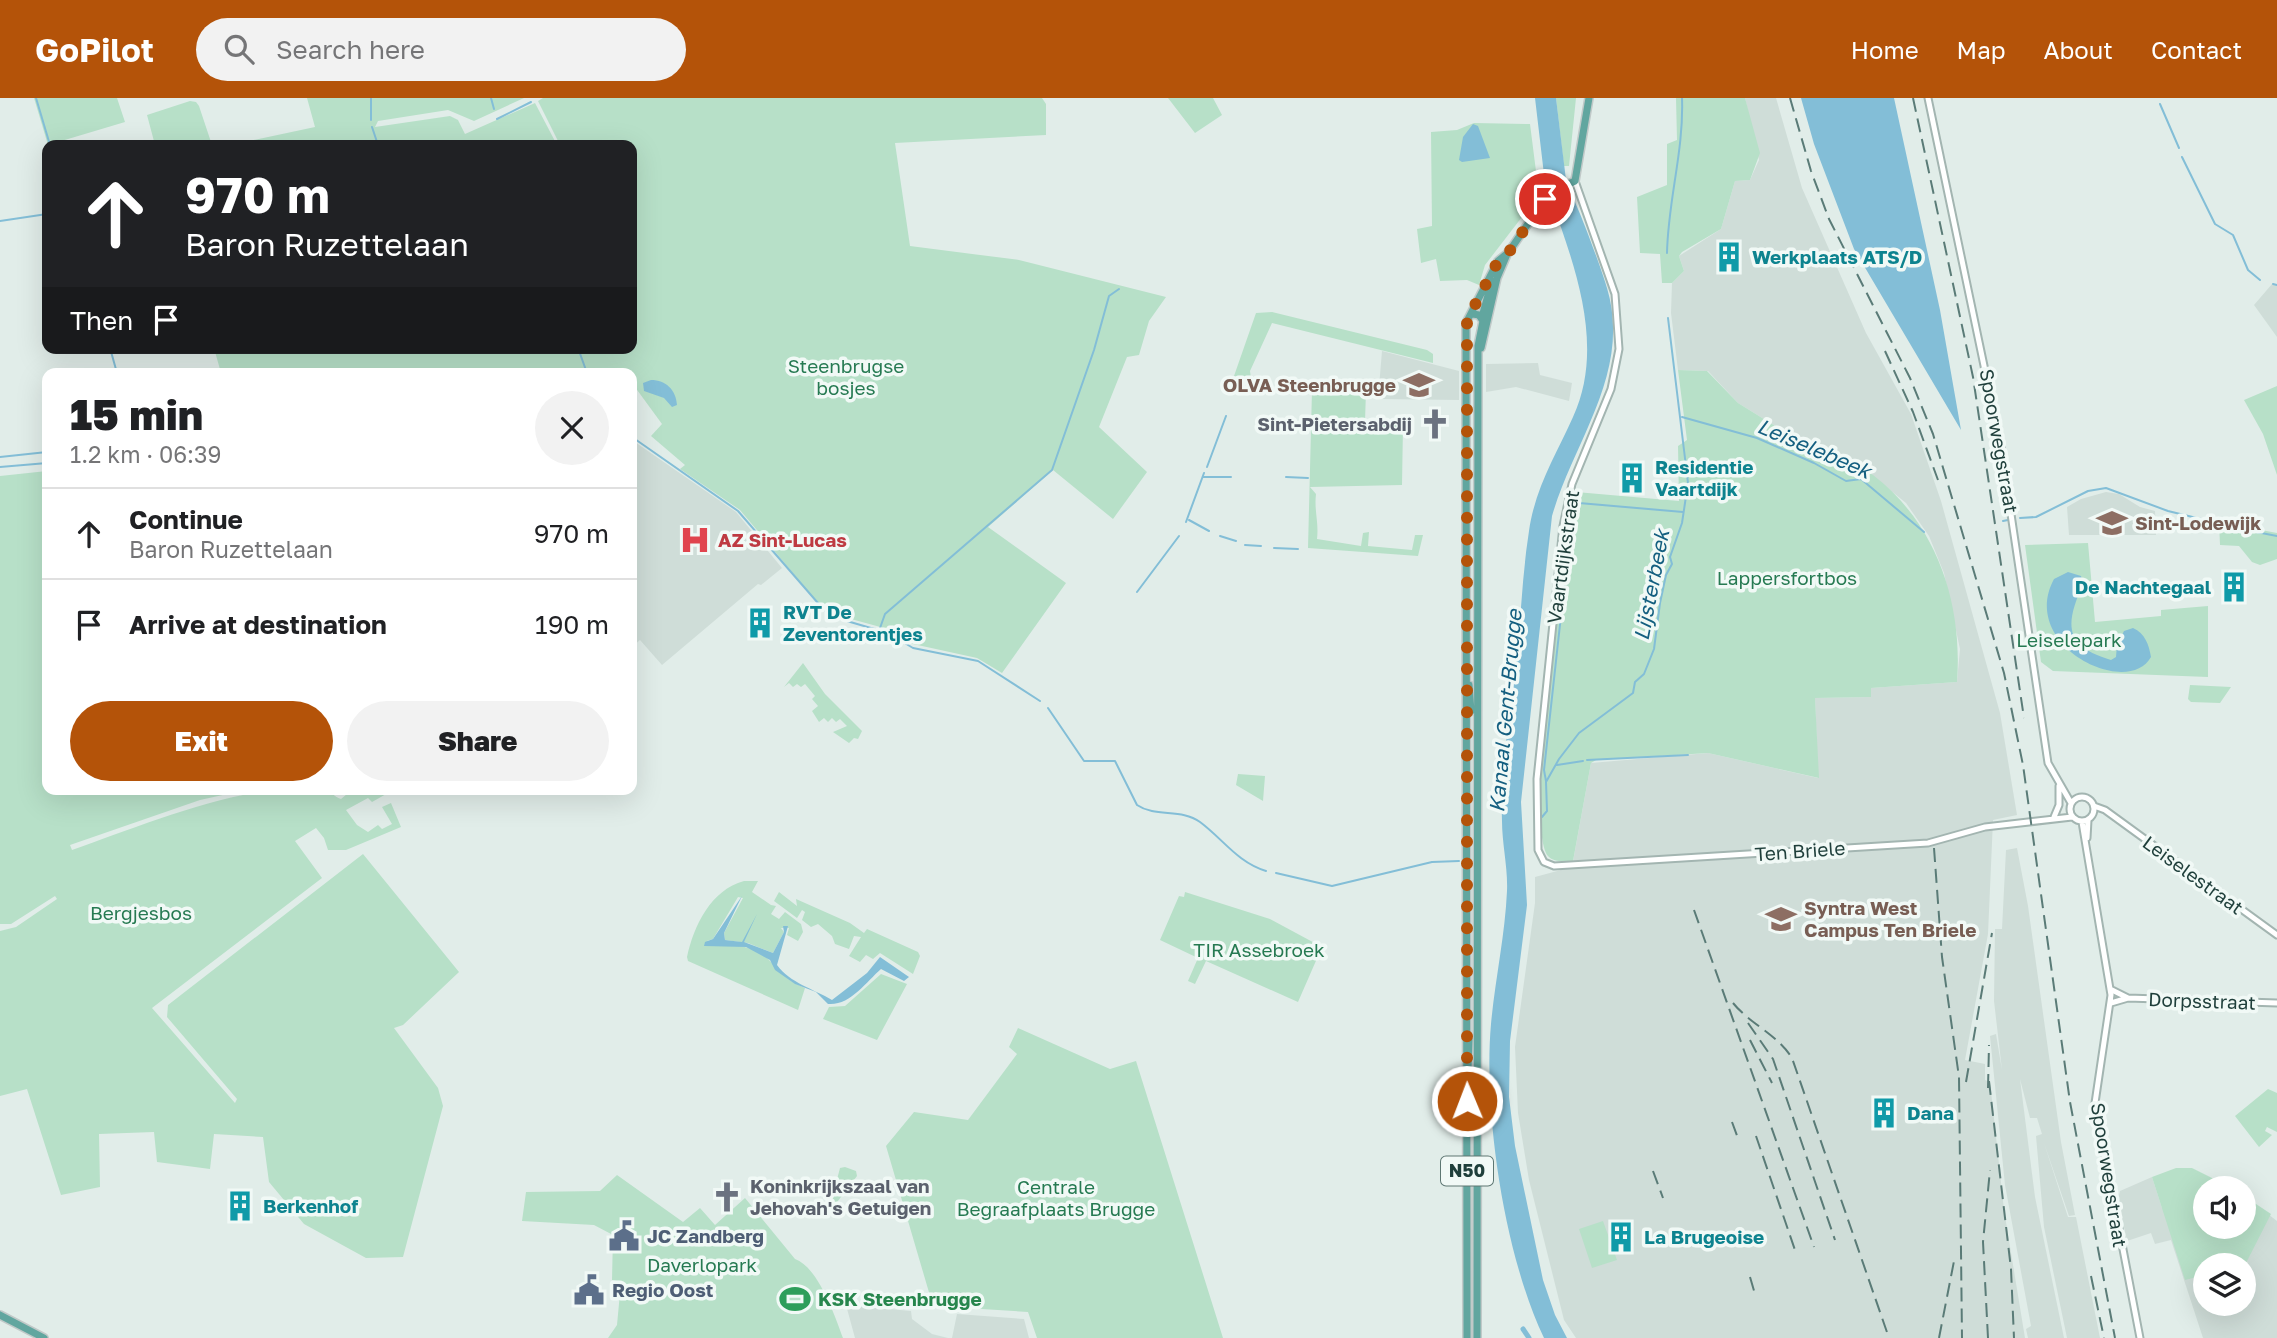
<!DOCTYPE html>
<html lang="en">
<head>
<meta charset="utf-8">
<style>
	:root { --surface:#fff; --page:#f2f2f2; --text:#202124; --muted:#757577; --line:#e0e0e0; --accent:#b45309 }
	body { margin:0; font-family:"Golos Text",sans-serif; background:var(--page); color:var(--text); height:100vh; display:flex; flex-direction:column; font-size:26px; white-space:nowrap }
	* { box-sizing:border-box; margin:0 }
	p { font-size:23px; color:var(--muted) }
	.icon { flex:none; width:38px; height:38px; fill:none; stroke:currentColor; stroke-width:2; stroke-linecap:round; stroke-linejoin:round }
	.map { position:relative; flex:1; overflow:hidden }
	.sheet { position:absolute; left:42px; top:270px; width:595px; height:427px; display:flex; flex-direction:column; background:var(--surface); border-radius:14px; box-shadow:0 7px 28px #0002 }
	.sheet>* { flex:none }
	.top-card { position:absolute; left:42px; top:42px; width:595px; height:214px; border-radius:14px; box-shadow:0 7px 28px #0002; background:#202124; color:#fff; overflow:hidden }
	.tools { position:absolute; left:2193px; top:1078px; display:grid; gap:14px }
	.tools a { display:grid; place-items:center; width:63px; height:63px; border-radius:50%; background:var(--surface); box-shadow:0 7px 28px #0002; font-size:35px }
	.pin { position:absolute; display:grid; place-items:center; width:60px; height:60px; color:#fff; margin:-30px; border:4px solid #fff; border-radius:50%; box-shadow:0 2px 7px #0007 }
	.me { position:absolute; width:77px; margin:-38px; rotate:359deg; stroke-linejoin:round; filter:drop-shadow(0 0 5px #0008) }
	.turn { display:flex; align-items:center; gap:24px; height:147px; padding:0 28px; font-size:32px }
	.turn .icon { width:91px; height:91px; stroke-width:2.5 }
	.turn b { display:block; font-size:49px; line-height:60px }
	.then { display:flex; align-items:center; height:66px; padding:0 28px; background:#0003; gap:14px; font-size:26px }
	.round { display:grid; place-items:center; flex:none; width:74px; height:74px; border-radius:37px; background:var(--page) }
	.head { display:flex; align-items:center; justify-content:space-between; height:119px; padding:0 28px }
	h1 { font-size:42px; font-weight:800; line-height:52px }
	.button { display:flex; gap:14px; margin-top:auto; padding:14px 28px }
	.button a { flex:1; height:80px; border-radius:42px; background:var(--accent); color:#fff; font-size:28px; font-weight:800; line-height:80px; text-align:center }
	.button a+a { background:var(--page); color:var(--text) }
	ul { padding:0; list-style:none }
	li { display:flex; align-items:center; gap:21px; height:91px; padding:0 28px; border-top:2px solid var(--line) }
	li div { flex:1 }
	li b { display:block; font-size:26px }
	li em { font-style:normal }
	header { display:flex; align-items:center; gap:42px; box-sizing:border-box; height:98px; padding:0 35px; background:var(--accent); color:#fff }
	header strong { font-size:33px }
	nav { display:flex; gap:38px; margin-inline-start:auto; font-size:24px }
	.search { width:490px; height:63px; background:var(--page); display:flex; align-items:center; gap:18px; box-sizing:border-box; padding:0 24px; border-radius:38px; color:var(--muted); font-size:26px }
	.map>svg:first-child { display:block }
</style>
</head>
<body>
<header>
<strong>GoPilot</strong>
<div class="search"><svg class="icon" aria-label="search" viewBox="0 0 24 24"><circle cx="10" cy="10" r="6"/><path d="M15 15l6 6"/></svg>Search here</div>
<nav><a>Home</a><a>Map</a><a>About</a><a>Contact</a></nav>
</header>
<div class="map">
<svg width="2277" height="1240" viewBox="0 0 2277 1240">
	<rect width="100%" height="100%" fill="#e1ede9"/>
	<!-- built -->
	<path fill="#cfddd8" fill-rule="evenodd" d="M1745,0H1776L1802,90L1866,235L1911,316L1941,403L2000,615L2017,717L1993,722L1988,836L1965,962L1985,966V982L1990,984L2004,1112L2025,1240H1576L1564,1222L1529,1082L1518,1015L1515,949L1535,805V779L1572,769L1591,665L1708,655L1818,680L1815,600L1871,599V590L1957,584L1960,551L1944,475L1929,438L1906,405L1868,374L1858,379L1738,305L1708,273L1678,272L1671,215L1672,185L1684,173L1679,158L1721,131L1735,83L1750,82L1759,62Z
		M2272,186H2277V239L2254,207Z
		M1382,253L1459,273V302L1378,301Z
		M1538,265L1540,277L1572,285L1569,303L1516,289L1486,294V266Z
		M632,342L736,414L782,470L761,487L758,486L662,567L640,542L632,549Z
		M2106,394L2119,396L2140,409L2155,413L2156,437H2069L2067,409L2081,401Z
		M2017,750L2028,808L2061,1044L2075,1117L2069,1118L2044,1045L2068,1119H2076L2100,1240H2067L2044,1129L2036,1038L2042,1036L2037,1020H2030L2020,981L2035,1099L2064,1240H2028L2026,1231L2031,1228L2005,1087L1990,938L1996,936L2002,972L1994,903L1995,831H2002L2006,752Z
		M2152,1079L2162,1110L2219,1082L2231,1090H2205V1129H2244L2260,1110L2277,1123V1240H2203L2171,1142L2155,1146L2151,1135L2127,1143L2118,1101L2120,1093ZM2205,1167H2244V1206H2205Z
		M846,1207L911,1213L912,1221L932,1236L948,1240H855Z
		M957,1216L1024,1221L1029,1240H952Z"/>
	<!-- green -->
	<path fill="#b7e0c8" d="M34,0H117L125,24L48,47Z
		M307,0H524L474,23L448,12L378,23L375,29L450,18L458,22L465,36L535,5L557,47H230L315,29Z
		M543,0H1042L1046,6V37L895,45L910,148L1019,162L1166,199L1149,223L1139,257L1127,259L1099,329L1147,374L1113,421L1053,372L988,429L1066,485L1002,575L977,560L913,546L884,530L840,518L818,505L740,412L680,371L685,367L651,338L662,326L632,285V275H221L214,250H632V47H560L538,3Z
		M1168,0H1213L1222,17L1195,35Z
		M1556,0H1576L1569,68H1564Z
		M1676,0H1745L1760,55L1750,82L1735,83L1721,131L1682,154L1679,158L1684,173L1672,185H1662L1660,156L1640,155L1637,99L1667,87V46L1677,42Z
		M190,3L196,4L199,8L212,47H155L147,17Z
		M1474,25L1530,26L1539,97L1485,167L1479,187L1467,182L1440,183L1436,161L1421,165L1417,131L1432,128L1431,34L1457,32Z
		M1272,214L1427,252L1433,256V265L1272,225L1250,273L1251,280L1234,278L1256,215Z
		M1678,272L1707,273L1738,305L1858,379L1868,374L1873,377C1937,426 1963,506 1957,584L1871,590V599L1815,600L1819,680L1708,655L1596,662L1591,665L1573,763C1565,763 1554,765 1548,758C1524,730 1563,451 1571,402L1576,394L1679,403L1678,348L1687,342Z
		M2277,288V377L2263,336L2244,302Z
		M1312,292H1366L1365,324L1403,327L1402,387L1310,389L1316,396C1314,413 1319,424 1317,441L1361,448L1363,435L1369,434L1368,448L1412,452L1415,437H1423L1418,458L1308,450Z
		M47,373V691H250L200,702L70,747L72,752C144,727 246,683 323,691C330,692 334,699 341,701L353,691H386L388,695L372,704L368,700L346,712L357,727L368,734L378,727L382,731L392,726L382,709L391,705L401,729L346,752H328L324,740L316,730L295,743L322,780L152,910L235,1005L237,1001L167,919L168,907L363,756L459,874L403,927L394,930L438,990L443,1008L403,1159L366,1160L304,1126L269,1084L263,1039L214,1036L210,1071L157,1064L154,1034L99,1036L100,1089L61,1097L27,991L0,998V833L16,829L57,801L55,798L11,826H0V378Z
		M2219,424L2277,435V461L2260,467L2252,464L2239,448L2220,447Z
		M2088,445L2095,524L2161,518V512L2208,508V579L2053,573L2041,564L2025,447Z
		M803,565L825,596L862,633L858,641L854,640L849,645L833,634L847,628L840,621L836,624L832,620L828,624L824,620L819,624L812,613L818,608L812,601L815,598L805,586L801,589L797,586L793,589L789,585L784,589Z
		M2190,587L2231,589L2220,605L2191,604L2188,601Z
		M1238,676L1265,678L1263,703L1236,687Z
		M744,783H758L752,794L771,807L776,808L771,816L779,821L785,814L801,826L803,834L798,843L787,837L789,830H781L784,834L773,855L748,845L725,842L724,835L743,800L738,799L713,841L707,843C727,847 755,846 770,863C781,875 789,884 805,890L798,912L688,863L687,859C694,827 711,792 744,783Z
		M779,794L797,808L796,801L850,825L864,835L867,831L918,854L920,858L913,876L880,855L873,861L866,857L860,864L849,858L861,839L854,838L849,851L835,846L832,838L818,826L811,829L802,822L805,814L802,812L797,820L774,803Z
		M1185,794L1270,821L1322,849L1298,904L1206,863L1195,886L1188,883L1198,860L1160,842L1179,798L1184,799Z
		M881,876L907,886L877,942L823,921L829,909L845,908Z
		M1018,930L1110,971L1136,963L1223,1240H1037L1028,1214L933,1208L886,1048L914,1014L968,1022L1017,956L1009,949Z
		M2268,991L2277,995V1034L2267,1029L2265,1033L2272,1037L2259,1049L2235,1018Z
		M845,1069L856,1073L857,1078L828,1116L840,1070Z
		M2176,1070H2192L2232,1090H2205V1129H2244V1098L2271,1116L2245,1167H2205V1177L2185,1182L2152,1079Z
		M617,1077L683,1124L700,1110L715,1127L745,1100L795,1161C818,1169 835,1218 843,1240H608L617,1227L621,1184L612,1182L613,1137L594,1127L522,1123L526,1094L600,1093Z
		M1603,1123L1617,1162L1592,1170L1579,1131Z"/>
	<!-- water -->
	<path fill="#83bed7" d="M1535,0H1556L1566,82L1563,84C1565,92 1566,92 1570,95C1576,101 1604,178 1607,190C1632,274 1574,342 1552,418L1521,704L1527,807L1510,943L1509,999L1515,1048L1543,1182L1555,1217L1567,1240H1544C1505,1159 1483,1016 1491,926C1495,882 1505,838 1507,793C1508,770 1502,746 1502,723C1500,671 1510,618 1516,566C1521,522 1522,477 1529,433C1535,390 1556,357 1573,319C1605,250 1576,171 1552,104L1555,99L1550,83L1545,85Z
		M1801,0H1894L1940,212L1961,332L1854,151L1814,46Z
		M1473,26L1478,28L1490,60L1462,64L1459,62L1463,39Z
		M651,282C666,282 676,292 677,307L672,309L664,300L644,293L643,285Z
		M2068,474L2081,478L2083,486C2066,525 2062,548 2111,562L2116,559L2117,547L2124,533L2133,530C2145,535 2149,547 2151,559C2128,601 2018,548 2054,481Z
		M742,798L724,835L725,842L742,844L757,816L744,844L773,855L784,834L783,828H788L777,867C790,885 814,891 832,902L867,875L880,859L909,879L904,883L881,871C866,884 850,908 828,906L816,894L795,886L775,872L770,862L746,849L704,848L705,844L713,841Z"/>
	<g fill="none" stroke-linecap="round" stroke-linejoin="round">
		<!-- stream -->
		<path stroke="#83bed7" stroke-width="2" d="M36,0L50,47
			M371,0V22
			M491,0L494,11
			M2160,6L2179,50
			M497,21L531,4
			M372,29L378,47
			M2182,59L2215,126L2233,137L2248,172L2260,182
			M0,123L47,116
			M1667,155C1668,102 1684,53 1682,0
			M2273,186L2277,187
			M110,250L117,275
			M578,250L587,275
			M1682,319L1757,340L1814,365L1846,383L1861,381L1924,434
			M632,339L738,413L824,512L840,521L888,535L913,550L978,563L1040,603
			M0,359L47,354
			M0,369L47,365
			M1207,369L1226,318
			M1204,379H1231
			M1286,379L1308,380
			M2020,420L2036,419L2088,393L2106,390L2168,413L2209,423
			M1189,422L1209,433
			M2003,423L2008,422
			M1186,424L1204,375
			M2220,427L2277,438
			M1220,438L1236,443
			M1245,447L1261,448
			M1274,450L1298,451
			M1568,455L1573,409L1579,405L1683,414
			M1137,494L1179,438
			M880,530L885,516L1052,372L1094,252L1109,198L1119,191
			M1048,610L1084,663H1115L1137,707C1156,720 1181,710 1200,724C1223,741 1237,764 1266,773
			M1587,662L1688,657
			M1557,667L1583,663
			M1546,683L1544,672L1566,472
			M1542,719L1547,713L1546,684L1559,661L1579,635L1633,595L1635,584L1644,576L1654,551L1660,505L1666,477L1672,466L1670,459L1682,425L1688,385L1668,220
			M1276,775L1332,788L1432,764L1459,763"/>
		<!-- canal -->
		<path stroke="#83bed7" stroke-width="5" d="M1523,1231L1529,1240"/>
		<!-- minor casing -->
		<g stroke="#a3b5b1" stroke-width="9">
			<path id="minor" d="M1928,0L2001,349L2048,665L2071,705
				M1575,83L1615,196L1619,251L1611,291L1572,386L1563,428L1537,681L1538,752L1544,764L1554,768L1928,745L1985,729L2072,719
				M2070 711a12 12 0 1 1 24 0a12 12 0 1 1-24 0Z
				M2094,708L2105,712L2277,837
				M2054,719L2059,707V688
				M2082,724L2111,897L2095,1005L2140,1240
				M2087,740L2088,722
				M2110,891L2128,900
				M2111,905L2128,900L2277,905"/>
		</g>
		<!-- major casing -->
		<g stroke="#c0c9c8" stroke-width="10">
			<path id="major" d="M1506,158L1549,95L1575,83L1589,0
				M1473,216L1479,217L1483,223L1478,248L1477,1240
				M1482,219L1492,183
				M1481,250L1497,180L1508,154
				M1469,587L1471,613
				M1468,971L1469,942
				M0,1217L44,1240
				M1467,1240L1466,225L1498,163L1509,154"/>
		</g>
		<!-- minor -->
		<use href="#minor" stroke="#fff" stroke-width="5"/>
		<!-- major -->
		<use href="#major" stroke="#61a69f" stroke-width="7"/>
		<!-- rail -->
		<path stroke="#5a7b77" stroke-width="2" stroke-dasharray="14 7" stroke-linecap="butt" d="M1790,0L1811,73L1829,121L1910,280L1933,336L2004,575L2023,667L2070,1004L2115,1240
			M1913,0L1973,279L2024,620
			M1885,253L1913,314L1938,382
			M1934,750L1942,859L1959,979L1962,1240
			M1694,812L1814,1149
			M1733,905C1750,926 1777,936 1792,960L1889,1240
			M1748,925L1773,961L1835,1142
			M1750,942L1772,985
			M1989,983L2011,1171L2014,1240
			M1966,984L1992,835
			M1988,990L1989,947
			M1732,1024L1739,1043
			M1756,1038L1796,1155
			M1653,1073L1663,1100
			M2091,1178L2104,1240
			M1750,1179L1755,1196
			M1939,1240L1955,1158
			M1988,1240L1983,1144L1990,1072"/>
	</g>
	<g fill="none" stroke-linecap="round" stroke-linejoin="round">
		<!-- route -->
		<path stroke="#b45309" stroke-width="12" stroke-dasharray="0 21.6" d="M1467,1003V222L1498,163L1509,154L1545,101"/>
	</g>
	<!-- icons -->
	<defs>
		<g id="building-bare" transform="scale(2.415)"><path d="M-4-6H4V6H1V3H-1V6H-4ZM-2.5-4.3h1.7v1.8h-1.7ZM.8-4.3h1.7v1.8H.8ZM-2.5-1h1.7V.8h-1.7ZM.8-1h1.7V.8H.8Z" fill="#0f9aa8" stroke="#f1f9f6" stroke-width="2.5" paint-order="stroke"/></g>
		<g id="school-bare" transform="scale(2.415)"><path d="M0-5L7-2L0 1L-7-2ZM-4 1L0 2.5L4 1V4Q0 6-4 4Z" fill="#8d6e63" stroke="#f1f9f6" stroke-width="2.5" paint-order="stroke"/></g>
		<g id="church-bare" transform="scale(2.415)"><path d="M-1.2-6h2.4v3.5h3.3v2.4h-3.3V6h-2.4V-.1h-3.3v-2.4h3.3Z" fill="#6b7280" stroke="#f1f9f6" stroke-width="2.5" paint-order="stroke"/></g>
		<g id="hospital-bare" transform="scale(2.415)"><path d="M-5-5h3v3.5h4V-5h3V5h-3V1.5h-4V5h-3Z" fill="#e0444e" stroke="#f1f9f6" stroke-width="2.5" paint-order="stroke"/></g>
		<g id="civic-bare" transform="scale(2.415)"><path d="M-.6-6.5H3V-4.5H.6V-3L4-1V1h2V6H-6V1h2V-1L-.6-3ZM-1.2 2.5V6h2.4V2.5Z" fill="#5c6f8a" stroke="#f1f9f6" stroke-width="2.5" paint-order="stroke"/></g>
		<g id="stadium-bare" transform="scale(2.415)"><path d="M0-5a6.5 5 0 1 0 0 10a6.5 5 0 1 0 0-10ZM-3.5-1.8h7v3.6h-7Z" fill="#2e9e5b" stroke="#f1f9f6" stroke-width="2.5" paint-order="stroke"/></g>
	</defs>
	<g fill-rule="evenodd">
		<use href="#building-bare" x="1729" y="159"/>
		<use href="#school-bare" x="1419" y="287"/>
		<use href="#church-bare" x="1435" y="326"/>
		<use href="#building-bare" x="1632" y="380"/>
		<use href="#school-bare" x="2112" y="425"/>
		<use href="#hospital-bare" x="695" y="442"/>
		<use href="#building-bare" x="2234" y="489"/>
		<use href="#building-bare" x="760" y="525"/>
		<use href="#school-bare" x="1781" y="821"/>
		<use href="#building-bare" x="1884" y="1015"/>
		<use href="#church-bare" x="727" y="1099"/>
		<use href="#building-bare" x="240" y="1108"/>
		<use href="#civic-bare" x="624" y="1138"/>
		<use href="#building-bare" x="1621" y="1139"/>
		<use href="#civic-bare" x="589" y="1192"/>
		<use href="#stadium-bare" x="795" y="1201"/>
	</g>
	<g text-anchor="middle" stroke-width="7" stroke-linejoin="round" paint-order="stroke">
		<!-- shield labels -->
		<rect fill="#f1f9f6" stroke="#5e7773" stroke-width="2" x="1441" y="1058.5" width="52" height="29" rx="5"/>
		<g font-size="18" font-weight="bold" fill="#1f3f3b">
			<text x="1467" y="1079">N50</text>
		</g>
		<!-- culture labels -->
		<g font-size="19" font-weight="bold" fill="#0d838f" stroke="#f1f9f6" text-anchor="start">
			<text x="1752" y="166">Werkplaats ATS/D</text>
			<text x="1655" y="376">Residentie<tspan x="1655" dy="22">Vaartdijk</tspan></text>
			<text x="2211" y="496" text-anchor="end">De Nachtegaal</text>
			<text x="783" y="521">RVT De<tspan x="783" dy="22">Zeventorentjes</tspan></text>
			<text x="1907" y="1022">Dana</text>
			<text x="263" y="1115">Berkenhof</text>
			<text x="1644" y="1146">La Brugeoise</text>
		</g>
		<!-- park labels -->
		<g font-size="19" fill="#267a52" stroke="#f1f9f6">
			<text x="846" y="275">Steenbrugse<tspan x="846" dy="22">bosjes</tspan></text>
			<text x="1787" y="487">Lappersfortbos</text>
			<text x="2069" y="549">Leiselepark</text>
			<text x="141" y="822">Bergjesbos</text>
			<text x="1259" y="859">TIR Assebroek</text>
			<text x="1056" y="1096">Centrale<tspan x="1056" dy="22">Begraafplaats Brugge</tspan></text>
			<text x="702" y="1174">Daverlopark</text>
		</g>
		<!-- education labels -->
		<g font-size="19" font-weight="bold" fill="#785e54" stroke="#f1f9f6" text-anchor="start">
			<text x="1396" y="294" text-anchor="end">OLVA Steenbrugge</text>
			<text x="2135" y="432">Sint-Lodewijk</text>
			<text x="1804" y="817">Syntra West<tspan x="1804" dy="22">Campus Ten Briele</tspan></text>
		</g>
		<!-- worship labels -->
		<g font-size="19" font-weight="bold" fill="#5b616d" stroke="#f1f9f6" text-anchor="end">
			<text x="1412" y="333">Sint-Pietersabdij</text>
			<text x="750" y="1095" text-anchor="start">Koninkrijkszaal van<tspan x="750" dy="22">Jehovah's Getuigen</tspan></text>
		</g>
		<!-- street labels -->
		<g font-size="19" fill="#1f3f3b" stroke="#f1f9f6">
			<text transform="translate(1999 343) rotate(80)" y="7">Spoorwegstraat</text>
			<text transform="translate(1563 459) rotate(-82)" y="7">Vaartdijkstraat</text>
			<text transform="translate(1800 753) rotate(-4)" y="7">Ten Briele</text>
			<text transform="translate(2193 777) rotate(36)" y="7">Leiselestraat</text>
			<text transform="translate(2202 903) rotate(2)" y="7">Dorpsstraat</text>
			<text transform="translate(2109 1077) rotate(81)" y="7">Spoorwegstraat</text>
		</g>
		<!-- health labels -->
		<g font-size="19" font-weight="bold" fill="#be3a42" stroke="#f1f9f6" text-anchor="start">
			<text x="718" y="449">AZ Sint-Lucas</text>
		</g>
		<!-- service labels -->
		<g font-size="19" font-weight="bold" fill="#4e5e75" stroke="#f1f9f6" text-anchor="start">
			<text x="647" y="1145">JC Zandberg</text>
			<text x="612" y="1199">Regio Oost</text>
		</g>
		<!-- leisure labels -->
		<g font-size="19" font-weight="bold" fill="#27864d" stroke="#f1f9f6" text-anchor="start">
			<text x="818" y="1208">KSK Steenbrugge</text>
		</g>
		<!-- water labels -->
		<g font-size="21" font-style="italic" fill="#145f80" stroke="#f1f9f6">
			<text transform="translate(1814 351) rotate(23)" y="7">Leiselebeek</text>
			<text transform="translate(1652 487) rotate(-79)" y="7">Lijsterbeek</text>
			<text transform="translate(1506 613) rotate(-85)" y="7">Kanaal Gent-Brugge</text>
		</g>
	</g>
</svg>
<div class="tools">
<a><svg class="icon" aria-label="sound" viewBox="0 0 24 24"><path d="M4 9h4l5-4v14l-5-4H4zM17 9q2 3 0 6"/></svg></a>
<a><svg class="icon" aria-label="layers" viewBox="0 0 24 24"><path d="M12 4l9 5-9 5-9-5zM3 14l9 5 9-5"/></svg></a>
</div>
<div class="pin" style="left:1545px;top:101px;background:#d93025"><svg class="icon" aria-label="arrive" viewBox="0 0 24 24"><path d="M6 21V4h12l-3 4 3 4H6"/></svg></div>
<svg class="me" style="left:1467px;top:1003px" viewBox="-20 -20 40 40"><circle r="17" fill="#b45309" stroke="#fff" stroke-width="3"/><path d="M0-11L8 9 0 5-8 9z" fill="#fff"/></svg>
<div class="top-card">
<div class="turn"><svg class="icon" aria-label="ahead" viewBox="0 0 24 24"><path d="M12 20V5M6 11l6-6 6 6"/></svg><div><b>970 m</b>Baron Ruzettelaan</div></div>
<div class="then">Then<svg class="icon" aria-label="arrive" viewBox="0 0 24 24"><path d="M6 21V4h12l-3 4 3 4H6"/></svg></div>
</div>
<section class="sheet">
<div class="head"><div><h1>15 min</h1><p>1.2 km · 06:39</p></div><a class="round"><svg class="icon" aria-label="close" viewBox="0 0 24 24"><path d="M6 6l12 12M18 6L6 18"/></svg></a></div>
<ul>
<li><svg class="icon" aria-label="ahead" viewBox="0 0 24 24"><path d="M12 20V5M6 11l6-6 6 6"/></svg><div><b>Continue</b><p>Baron Ruzettelaan</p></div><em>970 m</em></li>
<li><svg class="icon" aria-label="arrive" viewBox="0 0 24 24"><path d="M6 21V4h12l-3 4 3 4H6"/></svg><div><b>Arrive at destination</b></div><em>190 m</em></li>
</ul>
<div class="button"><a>Exit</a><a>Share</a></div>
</section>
</div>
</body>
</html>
